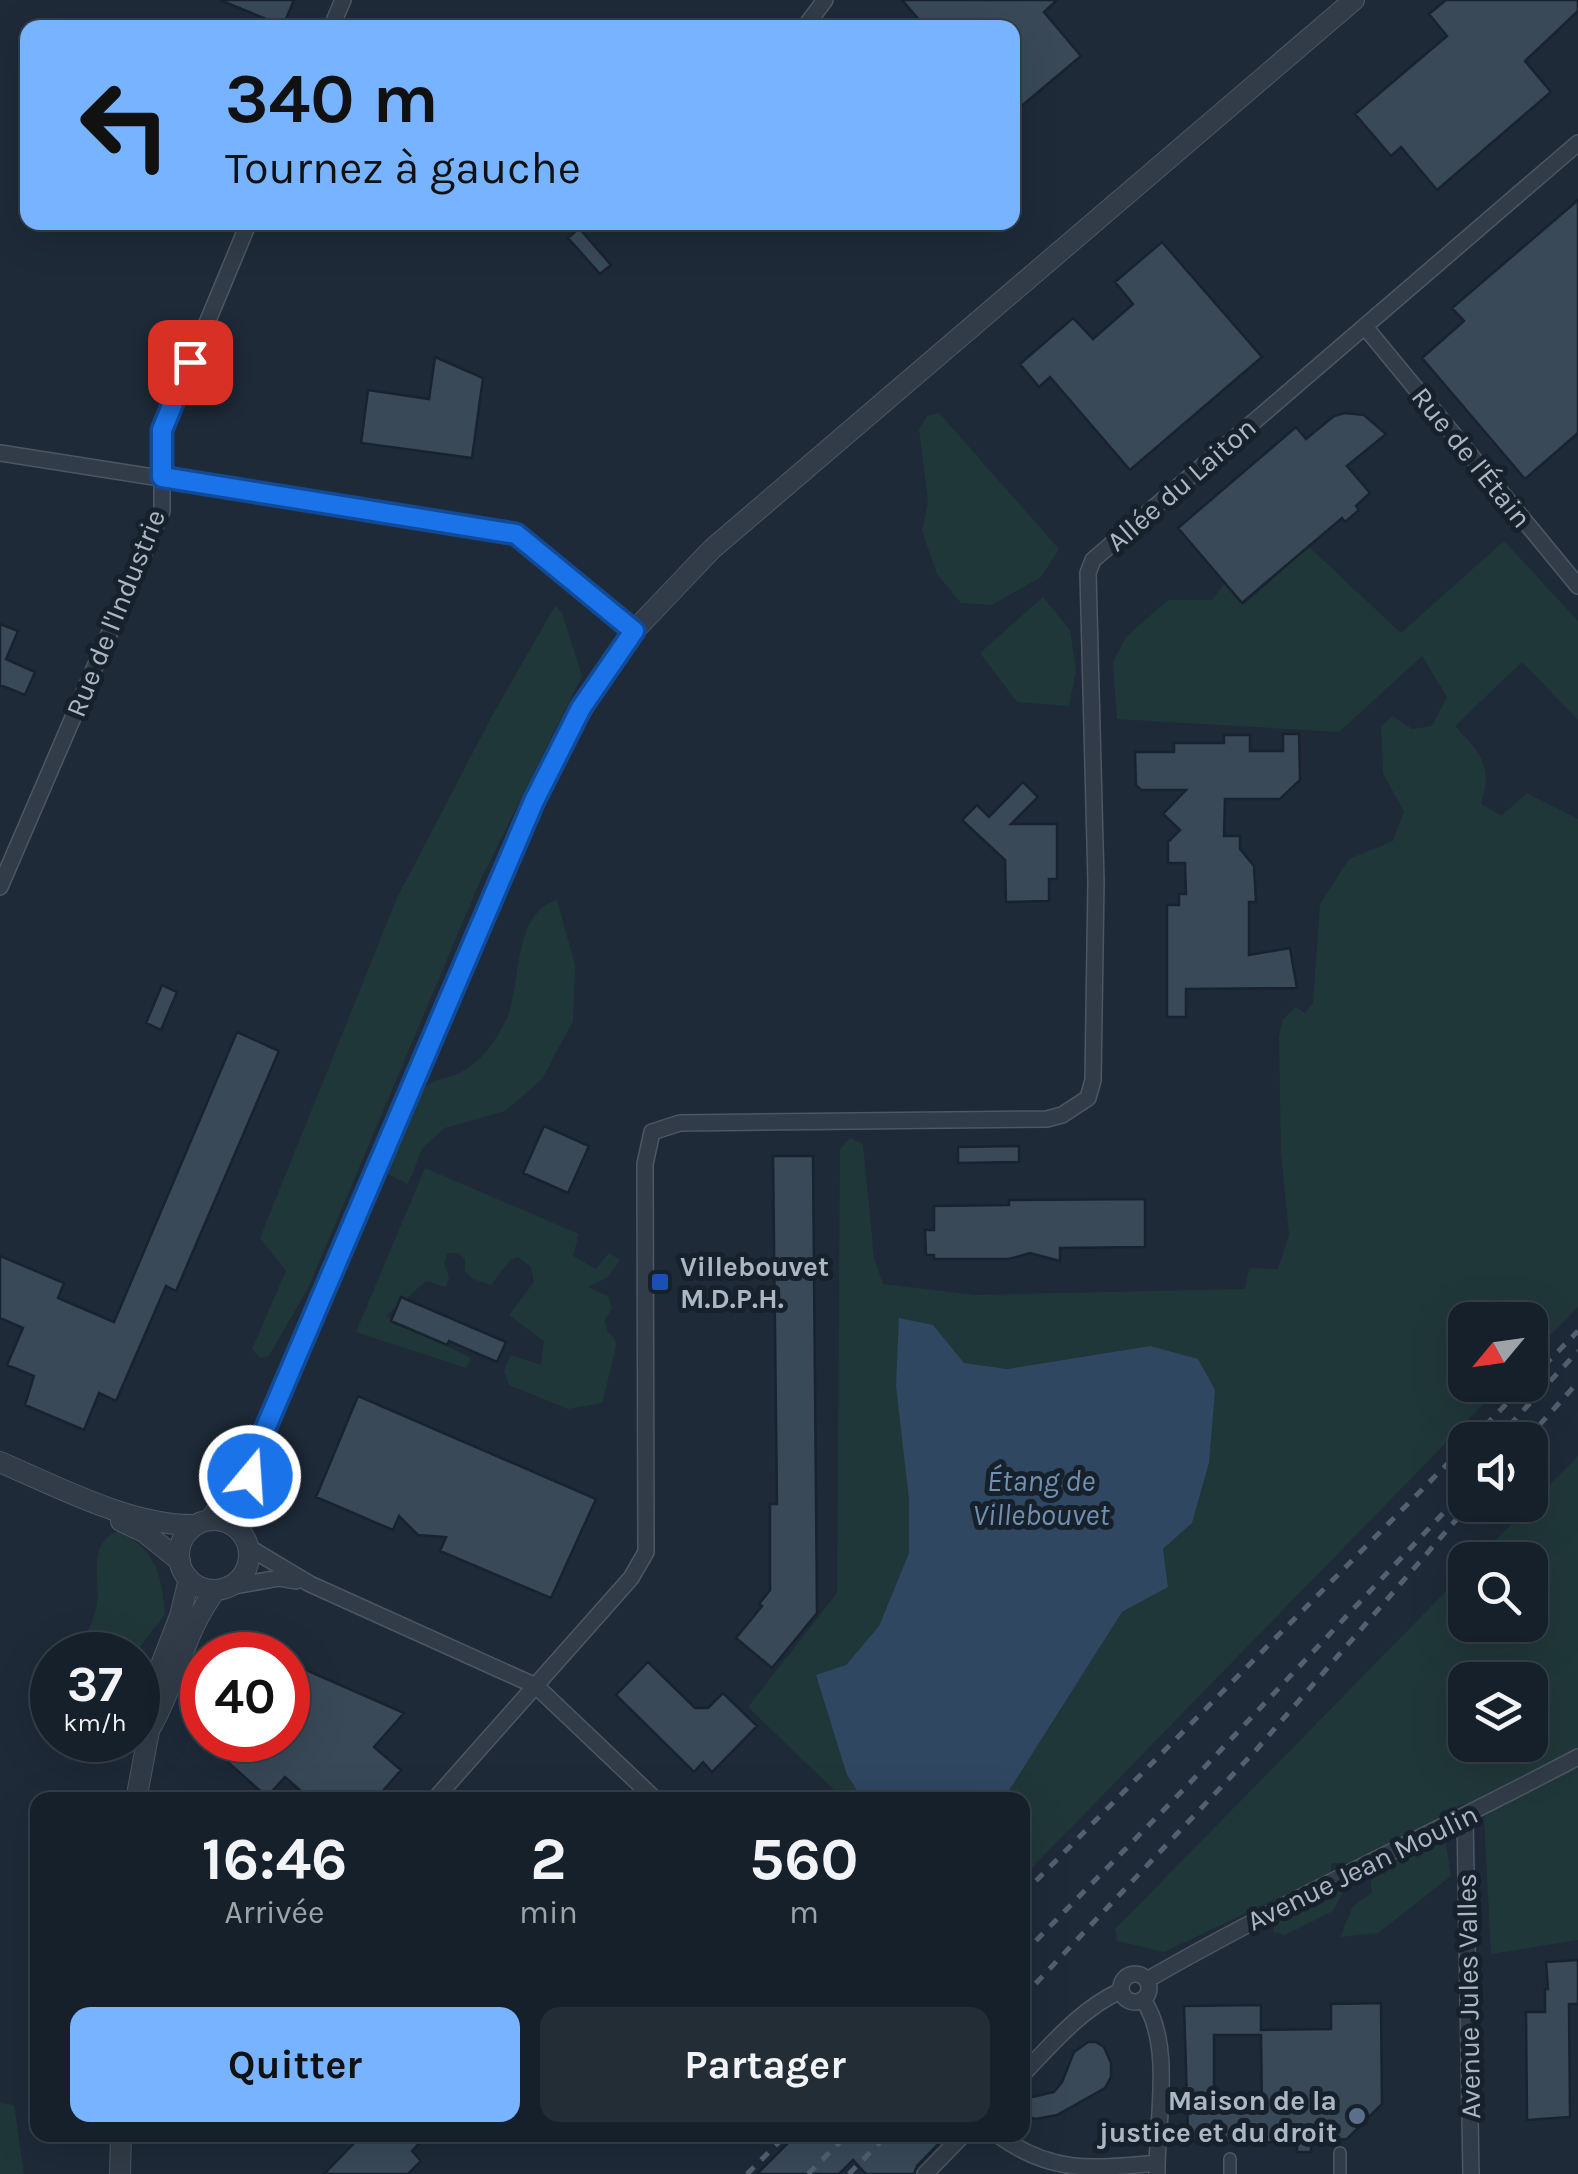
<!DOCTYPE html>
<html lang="fr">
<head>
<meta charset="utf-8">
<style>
	:root { --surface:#16202a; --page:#232d36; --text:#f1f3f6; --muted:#9ea3a8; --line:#353e47; --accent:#77b3ff }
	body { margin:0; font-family:Karla,sans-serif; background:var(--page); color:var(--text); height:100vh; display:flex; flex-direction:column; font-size:38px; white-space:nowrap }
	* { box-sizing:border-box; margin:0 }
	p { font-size:32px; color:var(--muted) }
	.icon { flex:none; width:55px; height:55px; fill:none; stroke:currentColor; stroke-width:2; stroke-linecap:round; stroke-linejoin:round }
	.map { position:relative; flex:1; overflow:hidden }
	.panel { position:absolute; left:30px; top:1792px; width:1000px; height:350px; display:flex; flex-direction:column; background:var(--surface); border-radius:20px; box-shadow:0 10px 40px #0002,0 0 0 2px var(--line) }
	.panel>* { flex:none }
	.guide { position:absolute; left:20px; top:20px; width:1000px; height:210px; border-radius:20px; box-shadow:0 10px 40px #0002,0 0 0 2px var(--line); background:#77b3ff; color:#111; overflow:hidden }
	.needle { width:65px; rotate:241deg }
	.fabs { position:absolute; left:1448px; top:1302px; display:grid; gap:20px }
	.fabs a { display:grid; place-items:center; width:100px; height:100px; border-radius:20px; background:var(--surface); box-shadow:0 10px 40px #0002,0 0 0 2px var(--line); font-size:50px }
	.speed { position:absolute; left:30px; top:1632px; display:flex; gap:20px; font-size:50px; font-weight:700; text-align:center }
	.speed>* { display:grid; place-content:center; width:130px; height:130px; border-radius:50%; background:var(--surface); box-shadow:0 10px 40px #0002,0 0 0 2px var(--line); line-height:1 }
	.speed small { font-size:25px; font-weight:400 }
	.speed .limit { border:15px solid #d22; background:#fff; color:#111 }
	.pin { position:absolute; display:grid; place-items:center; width:85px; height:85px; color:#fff; margin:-42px; border-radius:20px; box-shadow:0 5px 15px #0006 }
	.me { position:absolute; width:110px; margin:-55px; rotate:18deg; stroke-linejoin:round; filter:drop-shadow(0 0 8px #0008) }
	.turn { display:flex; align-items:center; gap:35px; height:210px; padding:0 40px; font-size:45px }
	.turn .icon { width:130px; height:130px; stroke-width:2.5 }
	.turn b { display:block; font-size:70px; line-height:85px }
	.eta { display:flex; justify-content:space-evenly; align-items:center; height:170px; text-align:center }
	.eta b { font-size:60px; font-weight:700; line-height:70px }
	.cta { display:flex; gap:20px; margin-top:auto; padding:20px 40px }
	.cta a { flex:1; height:115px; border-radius:20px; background:var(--accent); color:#111; font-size:40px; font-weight:700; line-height:115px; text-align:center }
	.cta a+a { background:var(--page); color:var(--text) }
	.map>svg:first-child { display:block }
</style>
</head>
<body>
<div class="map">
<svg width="1578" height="2174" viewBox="0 0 1578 2174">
	<rect width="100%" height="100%" fill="#1e2a38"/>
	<!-- green -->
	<path fill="#203739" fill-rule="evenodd" d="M939,413L1059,549L1041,577L992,605L961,603L937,574L922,531L928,502L919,429L927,416Z
		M1504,541L1578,621V720L1522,662L1455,726C1481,754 1493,765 1481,804L1501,816L1527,793L1578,819V1307L1530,1356V1320H1465V1385H1502L1023,1877L1022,1800H1003L1122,1612L1168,1587L1163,1549L1192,1523L1209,1463L1150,1346L1007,1369L963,1363L933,1325L909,1499V1553L879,1626L846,1665L847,1775L863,1800H839L834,1790L748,1707L837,1593L840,1149L850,1138L863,1144L874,1258L883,1284L976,1295L1245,1289L1249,1268L1278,1269L1289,1235L1281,1152L1279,1036L1283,1019L1296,1007L1305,1013L1313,1003L1320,904L1349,859L1393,841L1404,812L1383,773L1381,726L1393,716L1412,729L1432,726L1447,697L1422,656L1339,732L1117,719L1113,662L1126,637L1168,600H1212L1224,584L1243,605L1309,547L1401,633Z
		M1043,597L1070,630L1076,670L1069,706L1017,702L980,653Z
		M555,606L562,613L582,676L481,879L309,1286L269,1356L261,1358L252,1349L286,1271L260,1238L397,898L492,716Z
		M557,900L575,965L573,1021L542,1079L505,1111L445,1128L423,1147L408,1184L386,1173C394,1153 412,1102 424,1088C434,1078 448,1079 459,1073C481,1062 495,1043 505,1022C523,989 510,914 557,900Z
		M425,1168L579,1234L573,1256L596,1269L609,1253L620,1260L608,1277L588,1287L608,1296L612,1308L605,1320L607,1331C612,1336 615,1337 616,1345C616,1348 604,1397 602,1403L568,1409L509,1385L504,1371L511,1355L541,1365L544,1341L509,1315L534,1282L531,1267L518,1257L510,1260L491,1285L473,1279L465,1271V1259L458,1253H448L444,1262L449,1278L446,1287L426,1281L386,1316L471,1358L466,1368L356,1332Z
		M1578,1456V1940L1491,1954L1483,1799L1441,1811L1451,1876L1378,1933L1340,1937L1353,1906L1372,1893L1368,1858L1351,1863H1331V1876L1345,1889L1333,1911L1285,1935L1273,1932L1280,1897L1164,1952L1117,1941L1115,1929L1465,1572V1625H1530V1560H1476ZM1465,1680H1530V1745H1465Z
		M118,1531C155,1548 162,1575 165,1614L134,1655H78C84,1640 91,1625 96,1610C103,1582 84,1546 118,1531Z
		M0,2103L14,2105L24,2174H0Z"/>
	<!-- water -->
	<path fill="#2f4761" d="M899,1318L933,1325L964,1363L1007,1369L1150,1346L1198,1359L1215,1390L1209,1463L1192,1523L1163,1549L1168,1587L1122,1612L1003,1800H863L847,1775L816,1675L846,1665L879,1626L909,1553V1499L896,1386Z"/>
	<!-- building -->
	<path fill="#394958" stroke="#19232f" stroke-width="2.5" fill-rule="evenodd" d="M220,0H294L283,26Z
		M902,0H1057L1044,12L1081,56L1012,114V28H926Z
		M1446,0H1578V11L1525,61L1551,92L1437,190L1401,147L1391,156L1355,114L1447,36L1429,14Z
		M1578,200V433L1525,479L1422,358L1464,321L1452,308Z
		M579,228L611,265L600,274L568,238Z
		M1162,242L1262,357L1130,470L1050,377L1039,387L1020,364L1073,318L1093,339L1133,304L1115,282Z
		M435,357L483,378L472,458L361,443L368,390L429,399Z
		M1345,413L1364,415L1386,434L1347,466L1370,493L1356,506L1359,510L1345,522L1342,518L1242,603L1178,528L1296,427L1306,439L1334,416Z
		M0,624L18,631L6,659L35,672L25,695L0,685Z
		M1283,734H1299L1300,780L1280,799H1225L1224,836H1240V849L1254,866L1256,902H1249V955L1290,948L1297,988L1186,989V1017H1167V905H1179V894H1186L1185,863H1168V842L1180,830L1163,814L1186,790H1141L1136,785L1135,752H1174V743H1224V735H1250V751H1283Z
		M1023,782L1038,797L1011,824H1057V879H1049V901L1006,902L1005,860L962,820L977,805L989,817Z
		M162,985L177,992L161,1030L146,1023Z
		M237,1032L279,1051L176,1291L166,1286L116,1401L99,1393L84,1430L25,1405L34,1376L7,1365L23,1328L0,1318V1256L64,1283L58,1298L114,1322Z
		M544,1126L589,1146L568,1193L523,1173Z
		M1019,1146V1162L958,1163V1147Z
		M773,1156H813L817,1613L772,1668L736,1638L762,1606L759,1604L770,1590V1504H777Z
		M1145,1199V1247L1060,1248V1261L1030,1253L1009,1259H934V1255H926L925,1230H934V1206L1009,1205V1200Z
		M401,1297L506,1342L497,1362L449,1341L447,1345L391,1321Z
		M358,1396L596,1499L551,1598L440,1551L446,1537L418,1535L399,1516L393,1530L316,1497Z
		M288,1662L404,1713L374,1747L401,1770L375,1800H311L285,1777L267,1797L203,1740H288Z
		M648,1662L695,1708H708L723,1693L757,1726L712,1772L703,1762L694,1772L616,1695Z
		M1578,1960V2004H1569L1570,2117L1527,2120L1526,2012H1545V1989H1548L1546,1962Z
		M1381,2003L1382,2104L1347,2139L1311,2142V2152H1297V2142L1196,2143L1188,2133L1184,2006L1261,2005V2030L1331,2029V2004ZM1214,2035H1261L1262,2113L1214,2112Z
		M1088,2042H1096L1104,2047L1111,2063V2077L1105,2088L1057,2115L1036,2119L1022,2116V2092L1033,2097L1054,2092L1062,2082L1074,2052Z
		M362,2135H427L412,2151L421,2161L408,2174H324Z
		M796,2135H947L917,2166L914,2174H866L853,2160L839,2174H757Z"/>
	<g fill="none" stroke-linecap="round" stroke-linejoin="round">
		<!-- pedestrian casing -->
		<g stroke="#4c5763" stroke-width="14">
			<path id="pedestrian" d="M1340,2153V2174
				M1230,2174V2159"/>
		</g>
		<!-- minor casing -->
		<g stroke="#4c5763" stroke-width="18">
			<path id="minor" d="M331,28L343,0
				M804,28L825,0
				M1366,328L1578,586
				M0,453L516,534L634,631
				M0,887L162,511V431L249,222
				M248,1547L310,1584L536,1686L656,1800
				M229,1587L279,1578L296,1581
				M434,1800L631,1578L646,1552L645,1164L652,1132L680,1123L1047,1119L1062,1115L1088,1098L1093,1080L1096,882L1088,573L1093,560L1578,143
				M1465,1817L1471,2174
				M1121 1988a14 14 0 1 1 28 0a14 14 0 1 1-28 0Z
				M1147,1980C1287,1899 1435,1833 1578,1757
				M1143,2000C1174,2044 1156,2123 1157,2174
				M1022,2075C1052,2044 1081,2009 1120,1991
				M998,2135C1051,2174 1092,2169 1157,2163
				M925,2174L963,2135"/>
		</g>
		<!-- tertiary casing -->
		<g stroke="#4c5763" stroke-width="22">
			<path id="tertiary" d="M0,1462C58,1487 131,1526 195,1525
				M211,1519L255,1455L534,801L562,743L603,674L634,631L712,549L1354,0
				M179 1555a35 35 0 1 1 70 0a35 35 0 1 1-70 0Z
				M121,1521L144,1532L180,1561
				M240,1531L252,1466
				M152,1725C177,1681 185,1629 216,1590
				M136,1800L149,1731L151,1691L180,1616L189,1579
				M120,2174L121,2135"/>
		</g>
		<!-- pedestrian -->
		<use href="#pedestrian" stroke="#313c48" stroke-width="11"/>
		<!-- minor -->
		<use href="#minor" stroke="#313c48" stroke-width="15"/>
		<!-- tertiary -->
		<use href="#tertiary" stroke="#313c48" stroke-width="20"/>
		<!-- rail -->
		<path stroke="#536070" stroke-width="5" stroke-dasharray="10 10" stroke-linecap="butt" d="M1530,1380L1578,1331
			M1471,1440L1525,1385
			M1496,1440L1578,1351
			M1526,1440L1578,1382
			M1022,1895L1465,1446
			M1022,1955L1186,1787L1465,1490
			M1022,1998L1257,1749L1469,1505
			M747,2174L786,2135
			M808,2174L847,2135
			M849,2174L887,2135"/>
	</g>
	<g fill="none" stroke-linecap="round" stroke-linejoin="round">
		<!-- route casing -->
		<g stroke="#114b97" stroke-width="25">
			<path id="route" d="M190,362L162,430V477L516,534L634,631L581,708L534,801L254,1455L250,1476"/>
		</g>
		<!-- route -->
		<use href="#route" stroke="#1a73e8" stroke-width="18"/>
	</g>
	<!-- markers -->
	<rect fill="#1a4fb4" stroke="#17212c" stroke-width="4" x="650" y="1272" width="20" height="20" rx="5"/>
	<circle fill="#5c6f8a" stroke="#17212c" stroke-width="4" cx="1357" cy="2116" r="10"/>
	<g text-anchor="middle" stroke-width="10" stroke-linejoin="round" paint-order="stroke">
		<!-- street labels -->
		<g font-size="28" fill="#abb7c5" stroke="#17212c">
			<text transform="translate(1472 457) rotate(51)" y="10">Rue de l'Étain</text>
			<text transform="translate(1181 484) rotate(-41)" y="10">Allée du Laiton</text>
			<text transform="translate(115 613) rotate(-68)" y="10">Rue de l'Industrie</text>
			<text transform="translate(1362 1867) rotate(-26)" y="10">Avenue Jean Moulin</text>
			<text transform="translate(1468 1996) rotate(-91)" y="10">Avenue Jules Valles</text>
		</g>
		<!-- poi labels -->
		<g font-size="28" font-weight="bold" fill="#abb7c5" stroke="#17212c" text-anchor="start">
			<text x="680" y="1276">Villebouvet<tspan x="680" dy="32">M.D.P.H.</tspan></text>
			<text x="1337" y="2110" text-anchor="end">Maison de la<tspan x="1337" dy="32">justice et du droit</tspan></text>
		</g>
		<!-- water labels -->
		<g font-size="30" font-style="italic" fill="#718fb1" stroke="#17212c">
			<text x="1041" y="1491">Étang de<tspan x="1041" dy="34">Villebouvet</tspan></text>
		</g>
	</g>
</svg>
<div class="fabs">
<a><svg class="needle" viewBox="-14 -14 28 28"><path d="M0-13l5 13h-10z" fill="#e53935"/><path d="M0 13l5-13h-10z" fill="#9ea3a8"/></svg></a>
<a><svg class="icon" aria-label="sound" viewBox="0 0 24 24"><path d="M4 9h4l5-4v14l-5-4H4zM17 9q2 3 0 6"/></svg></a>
<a><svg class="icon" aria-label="search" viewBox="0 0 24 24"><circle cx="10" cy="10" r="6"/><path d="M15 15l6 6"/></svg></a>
<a><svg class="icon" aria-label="layers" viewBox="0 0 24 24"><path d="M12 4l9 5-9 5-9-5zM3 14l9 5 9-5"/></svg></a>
</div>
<div class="speed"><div>37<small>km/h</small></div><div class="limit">40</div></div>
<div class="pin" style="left:190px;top:362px;background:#d93025"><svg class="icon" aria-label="arrive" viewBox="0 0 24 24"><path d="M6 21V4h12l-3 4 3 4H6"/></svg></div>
<svg class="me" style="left:250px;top:1476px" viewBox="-20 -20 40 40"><circle r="17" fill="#1a73e8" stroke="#fff" stroke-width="3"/><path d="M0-11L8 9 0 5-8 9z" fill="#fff"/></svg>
<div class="guide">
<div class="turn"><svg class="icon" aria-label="left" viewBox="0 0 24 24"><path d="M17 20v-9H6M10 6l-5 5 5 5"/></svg><div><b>340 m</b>Tournez à gauche</div></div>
</div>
<section class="panel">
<div class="eta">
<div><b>16:46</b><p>Arrivée</p></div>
<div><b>2</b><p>min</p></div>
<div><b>560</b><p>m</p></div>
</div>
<div class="cta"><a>Quitter</a><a>Partager</a></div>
</section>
</div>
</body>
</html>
